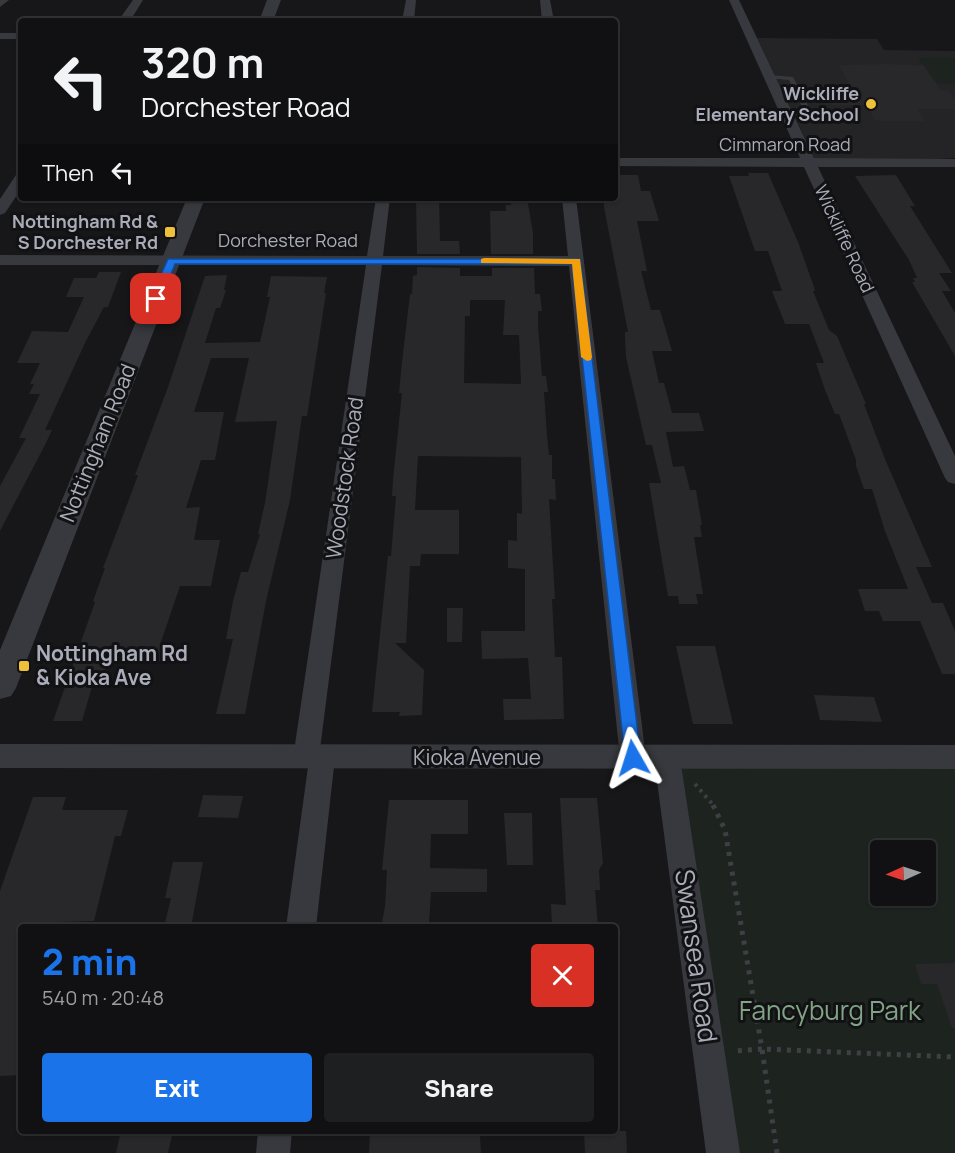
<!DOCTYPE html>
<html lang="en">
<head>
<meta charset="utf-8">
<style>
	:root { --surface:#111113; --page:#1e1f21; --text:#f1f3f6; --muted:#9c9da0; --line:#303133; --accent:#1a73e8 }
	body { margin:0; font-family:Manrope,sans-serif; background:var(--page); color:var(--text); height:100vh; display:flex; flex-direction:column; font-size:22px; white-space:nowrap }
	* { box-sizing:border-box; margin:0 }
	p { font-size:20px; color:var(--muted) }
	.icon { flex:none; width:33px; height:33px; fill:none; stroke:currentColor; stroke-width:2; stroke-linecap:round; stroke-linejoin:round }
	.map { position:relative; flex:1; overflow:hidden }
	.side { position:absolute; left:18px; top:924px; width:600px; height:210px; display:flex; flex-direction:column; background:var(--surface); border-radius:6px; box-shadow:0 2px 4px #0004,0 0 0 2px var(--line) }
	.side>* { flex:none }
	.hud { position:absolute; left:18px; top:18px; width:600px; height:183px; border-radius:6px; box-shadow:0 2px 4px #0004,0 0 0 2px var(--line); background:#111113; color:var(--text); overflow:hidden }
	.needle { width:39px; rotate:267deg }
	.fabs { position:absolute; left:870px; top:840px; display:grid; gap:12px }
	.fabs a { display:grid; place-items:center; width:66px; height:66px; border-radius:6px; background:var(--surface); box-shadow:0 2px 4px #0004,0 0 0 2px var(--line); font-size:30px }
	.pin { position:absolute; display:grid; place-items:center; width:51px; height:51px; color:#fff; margin:-26px; border-radius:12px; box-shadow:0 3px 9px #0006 }
	.me { position:absolute; width:66px; margin:-33px; rotate:354deg; stroke-linejoin:round; filter:drop-shadow(0 0 4px #0008) }
	.turn { display:flex; align-items:center; gap:21px; height:126px; padding:0 24px; font-size:27px }
	.turn .icon { width:78px; height:78px; stroke-width:2.5 }
	.turn b { display:block; font-size:42px; line-height:51px }
	.then { display:flex; align-items:center; height:57px; padding:0 24px; background:#0003; gap:12px; font-size:22px }
	.round { display:grid; place-items:center; flex:none; width:63px; height:63px; border-radius:6px; background:var(--page) }
	.summary { display:flex; align-items:center; justify-content:space-between; height:102px; padding:0 24px }
	h1 { font-size:36px; font-weight:800; line-height:45px; color:var(--accent) }
	.button { display:flex; gap:12px; margin-top:auto; padding:12px 24px }
	.button a { flex:1; height:69px; border-radius:6px; background:var(--accent); color:#fff; font-size:24px; font-weight:800; line-height:69px; text-align:center }
	.button a+a { background:var(--page); color:var(--text) }
	.map>svg:first-child { display:block }
</style>
</head>
<body>
<div class="map">
<svg width="955" height="1153" viewBox="0 0 955 1153">
	<rect width="100%" height="100%" fill="#171719"/>
	<!-- built -->
	<path fill="#242326" d="M757,38L877,39L884,50L955,51V158L915,160L815,159Z"/>
	<!-- green -->
	<path fill="#1d241f" fill-rule="evenodd" d="M918,58H955V84H937Z
		M955,757V1153H723L667,758ZM880,850H926V896H880Z"/>
	<!-- building -->
	<path fill="#28272a" fill-rule="evenodd" d="M885,64L923,65L942,91H949L955,100V109H917L925,121H882L875,120L866,105H832L823,89L849,84L839,65Z
		M748,173H768L798,242L814,287L815,291H813L829,330L837,336L866,404H864L885,459L932,567H916L932,603H943L955,631V674H942L920,621H883L879,611H865L858,589H908L885,531L872,489H864L856,466V460L839,414H835L825,390L816,363H824L809,324H785L772,291H782L768,251H755L729,176H749Z
		M615,175H638L641,191H650L659,221H637L647,271H641L651,310H660L672,351H652L659,383H664L672,413H699L704,431L666,432L673,467L684,466L690,490H696L702,525H700L702,537H694L703,594H696L698,604H679L678,596H668L649,483H661L652,445H646L626,357L625,339V332H628L604,207V198H615Z
		M896,175L915,206H910L952,273H939L951,291H942L955,313V356L912,282H915L913,278H917L909,260L855,176Z
		M416,198H439L440,241H459L460,254H417Z
		M510,198H527L533,233V254H491L490,211H506V205H511Z
		M417,267L460,268V276H492V268H534L535,294H540L542,311H538V326L542,376H546L548,392H544L547,436L549,455H552V479H555L556,500L549,499L555,599H552L555,657H562L564,719L504,720L503,699H531L528,658L482,659L481,631H525V569L508,568V540L517,541V513L522,514L521,457L418,456L415,510H459V554H421L420,566H410L406,643H395L424,670L422,715L399,716L400,712H372L388,556H391L396,496H392L393,479L402,393H399L402,362L410,294H412L413,276L417,275ZM470,300H505L503,335H519L521,384L464,383L465,316H470Z
		M99,272H121L108,307H104L85,343L45,430H52L46,443L0,531V486L26,438H19L40,394H29L34,384H30L40,363H17L32,331L68,332L84,297H66L74,278H96Z
		M227,275L224,290H226L220,308H216L205,343L260,342L270,297H267L271,276L327,277L324,293H326L307,416H302L290,500L266,601L245,714H216L233,639H226L233,601L241,572H248L260,534H258L265,503L277,421L235,422L249,358H211L194,412H224L215,460H201L186,508L200,507L194,540H220L211,586H180L160,645H167L162,661H108L102,680H94L82,721H53L95,602L93,601L105,568H103L128,502L138,475H135L168,387L205,276Z
		M447,608H463L462,642H447Z
		M676,646H715L733,724H693Z
		M814,695L874,697L882,722L820,720Z
		M203,795L243,796L238,818L198,817Z
		M33,797H66L62,810H128L121,836H115L94,921L29,923L28,927H21V1075L0,1076V891Z
		M560,798H597L603,863L599,870L600,890H595L598,927H552L551,904L566,905Z
		M389,800H468V834H431L430,868L487,869V892H431L429,923H422V927H381L385,907L387,870H382Z
		M504,813H532L533,865H507Z
		M173,862H203L191,927H164L171,898H165Z
		M955,963V1028H952L937,984H921L915,964Z
		M121,1131H173L168,1153H116Z
		M370,1131H423L422,1136H480L481,1153H369Z
		M584,1131H626L627,1153H585Z"/>
	<g fill="none" stroke-linecap="round" stroke-linejoin="round">
		<!-- path-far1 -->
		<path stroke="#3e4045" stroke-width="4" stroke-dasharray="3 4.5" stroke-linecap="butt" d="M695,784L714,806"/>
		<!-- path -->
		<path stroke="#3e4045" stroke-width="5" stroke-dasharray="4 6" stroke-linecap="butt" d="M713,805L725,830L762,1049L733,1051
			M777,1153L762,1049L955,1057"/>
		<!-- service -->
		<path fill="#38393e" fill-rule="evenodd" d="M769,75L793,77L813,115L812,116H784L783,115L786,113H805L789,80L767,78V76Z"/>
		<!-- minor -->
		<path fill="#38393e" fill-rule="evenodd" d="M0,0H9L0,7Z
			M133,0H143L130,21H118Z
			M406,0H416L414,21H402Z
			M540,0H550L554,21H542Z
			M729,0H739L814,158L955,159V167H818L955,456V484L948,482L945,478L804,167L615,166V158H800Z
			M0,33H21V39H0Z
			M21,174V189L5,213L0,215V199L16,175Z
			M376,198H390L383,256H568L562,198H576L646,758L642,765L633,767L624,765L620,758L569,266L382,265L320,749L331,751L335,758L316,927H286L308,767L297,765L293,758L366,265H0V255L367,256Z
			M667,749L676,751L680,758L740,1153H706L654,758L658,751Z
			M258,1131H292L290,1153H256Z"/>
		<!-- tertiary -->
		<path fill="#38393e" fill-rule="evenodd" d="M267,0H281L273,21H259Z
			M187,198H205L16,688L11,696L0,699V650Z
			M0,744L955,745V769L0,768Z"/>
	</g>
	<!-- route -->
	<path fill="#1a73e8" stroke="#114b97" stroke-width="1.5" d="M168,259H580L641,758L638,762H627L625,758L572,264H175L161,299L152,301L150,299Z"/>
	<!-- slow -->
	<path fill="#f59e0b" d="M484,258L580,259L592,357L591,360L587,361L581,357L572,264L481,263V259Z"/>
	<!-- markers -->
	<g fill="#eec13a" stroke="#121214" stroke-width="2">
		<circle cx="871" cy="104" r="6"/>
		<rect x="164" y="226" width="12" height="12" rx="3"/>
		<rect x="18" y="660" width="12" height="12" rx="3"/>
	</g>
	<g text-anchor="middle" stroke-width="6" stroke-linejoin="round" paint-order="stroke">
		<!-- far-poi labels -->
		<g font-size="18" font-weight="bold" fill="#aaadb9" stroke="#121214" text-anchor="end">
			<text x="859" y="100">Wickliffe<tspan x="859" dy="21">Elementary School</tspan></text>
			<text x="158" y="228">Nottingham Rd &amp;<tspan x="158" dy="21">S Dorchester Rd</tspan></text>
		</g>
		<!-- far-street labels -->
		<g font-size="18" fill="#aaadb9" stroke="#121214">
			<text x="785" y="151">Cimmaron Road</text>
			<text transform="translate(844 239) rotate(65)" y="6">Wickliffe Road</text>
			<text x="288" y="247">Dorchester Road</text>
		</g>
		<!-- street labels -->
		<g font-size="21" fill="#aaadb9" stroke="#121214">
			<text transform="translate(98 443) rotate(-68)" y="7">Nottingham Road</text>
			<text transform="translate(345 478) rotate(-82)" y="7">Woodstock Road</text>
			<text x="477" y="765">Kioka Avenue</text>
		</g>
		<!-- poi labels -->
		<g font-size="21" font-weight="bold" fill="#aaadb9" stroke="#121214" text-anchor="start">
			<text x="36" y="661">Nottingham Rd<tspan x="36" dy="24">&amp; Kioka Ave</tspan></text>
		</g>
		<!-- near-street labels -->
		<g font-size="26" fill="#aaadb9" stroke="#121214">
			<text transform="translate(696 956) rotate(82)" y="9">Swansea Road</text>
		</g>
		<!-- near-park labels -->
		<g font-size="26" fill="#81a386" stroke="#121214">
			<text x="830" y="1020">Fancyburg Park</text>
		</g>
	</g>
</svg>
<div class="fabs">
<a><svg class="needle" viewBox="-14 -14 28 28"><path d="M0-13l5 13h-10z" fill="#e53935"/><path d="M0 13l5-13h-10z" fill="#9c9da0"/></svg></a>
</div>
<div class="pin" style="left:156px;top:299px;background:#d93025"><svg class="icon" aria-label="arrive" viewBox="0 0 24 24"><path d="M6 21V4h12l-3 4 3 4H6"/></svg></div>
<svg class="me" style="left:633px;top:758px" viewBox="-20 -20 40 40"><path d="M0-17L14 15 0 8-14 15z" fill="#1a73e8" stroke="#fff" stroke-width="4"/></svg>
<div class="hud">
<div class="turn"><svg class="icon" aria-label="left" viewBox="0 0 24 24"><path d="M17 20v-9H6M10 6l-5 5 5 5"/></svg><div><b>320 m</b>Dorchester Road</div></div>
<div class="then">Then<svg class="icon" aria-label="left" viewBox="0 0 24 24"><path d="M17 20v-9H6M10 6l-5 5 5 5"/></svg></div>
</div>
<section class="side">
<div class="summary"><div><h1>2 min</h1><p>540 m · 20:48</p></div><a class="round" style="background:#d93025;color:#fff"><svg class="icon" aria-label="close" viewBox="0 0 24 24"><path d="M6 6l12 12M18 6L6 18"/></svg></a></div>
<div class="button"><a>Exit</a><a>Share</a></div>
</section>
</div>
</body>
</html>
